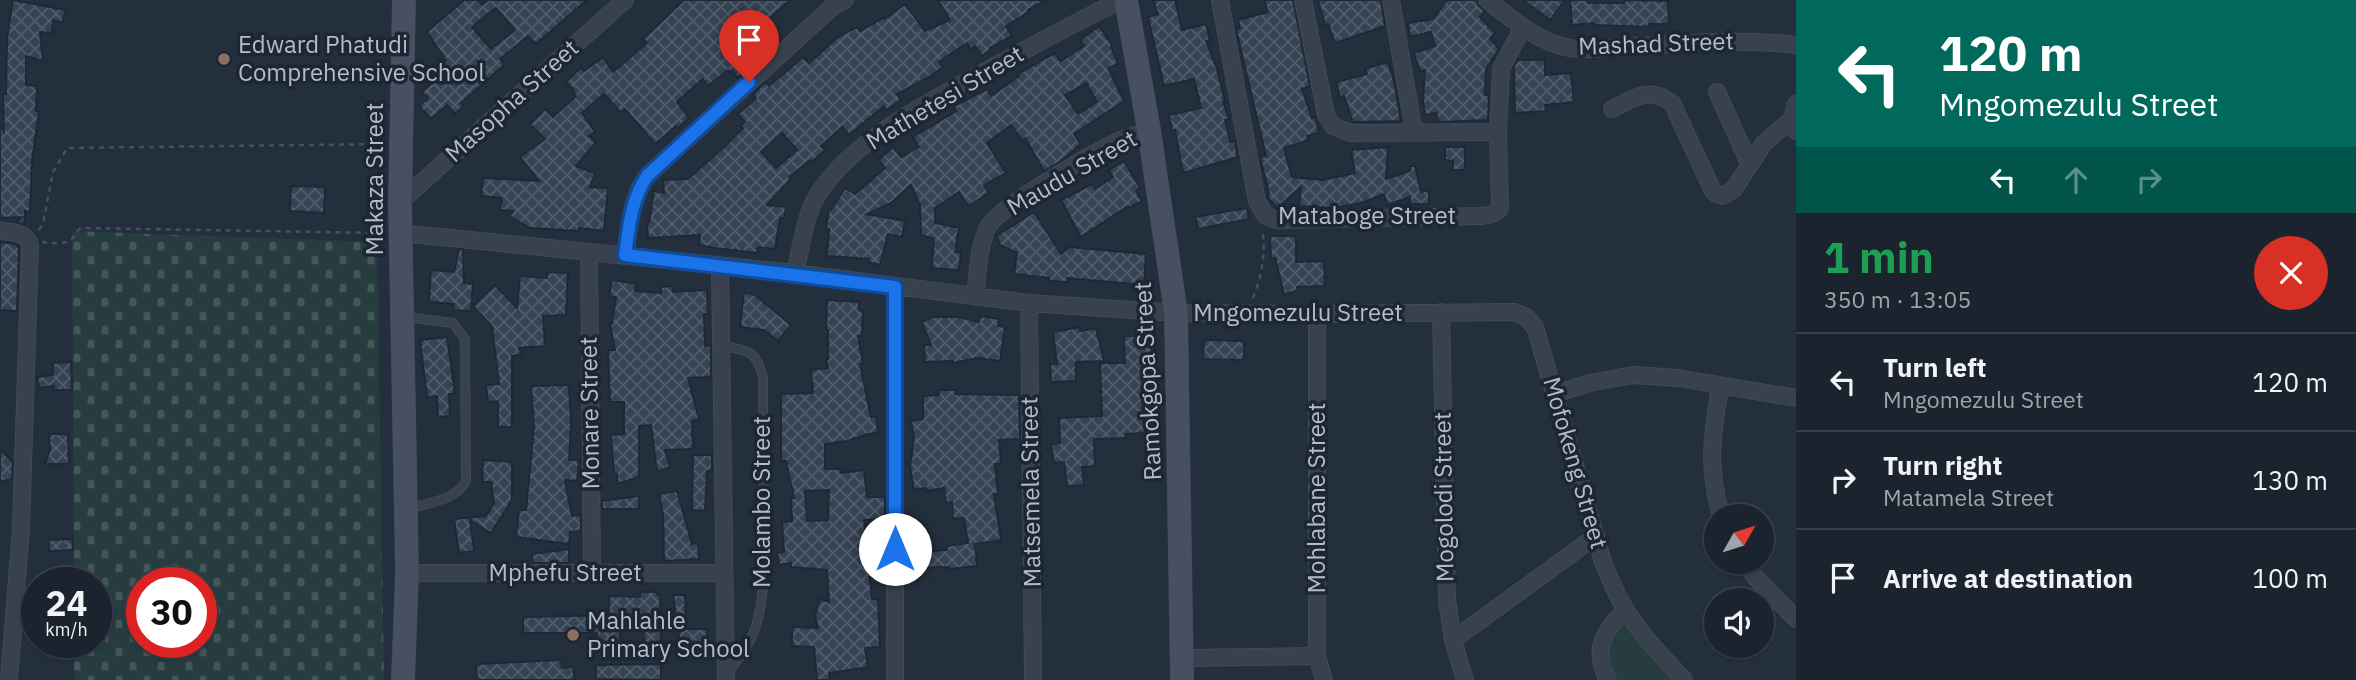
<!DOCTYPE html>
<html lang="en">
<head>
<meta charset="utf-8">
<style>
	:root { --surface:#1b232e; --page:#282f3a; --text:#f1f3f6; --muted:#a0a4aa; --line:#39404a }
	body { margin:0; font-family:"IBM Plex Sans",sans-serif; background:var(--page); color:var(--text); height:100vh; display:flex; flex-direction:column; font-size:26px; white-space:nowrap }
	* { box-sizing:border-box; margin:0 }
	p { font-size:23px; color:var(--muted) }
	.icon { flex:none; width:38px; height:38px; fill:none; stroke:currentColor; stroke-width:2; stroke-linecap:round; stroke-linejoin:round }
	.map { position:relative; flex:1; overflow:hidden }
	.side { display:flex; flex-direction:column; background:var(--surface); width:560px }
	.side>* { flex:none }
	.top-card { background:#00695c; color:#fff; overflow:hidden }
	.needle { width:46px; rotate:51deg }
	.fabs { position:absolute; left:1704px; top:504px; display:grid; gap:14px }
	.fabs a { display:grid; place-items:center; width:70px; height:70px; border-radius:50%; background:var(--surface); box-shadow:0 2px 5px #0004,0 0 0 2px var(--line); font-size:35px }
	.speed { position:absolute; left:21px; top:567px; display:flex; gap:14px; font-size:35px; font-weight:700; text-align:center }
	.speed>* { display:grid; place-content:center; width:91px; height:91px; border-radius:50%; background:var(--surface); box-shadow:0 2px 5px #0004,0 0 0 2px var(--line); line-height:1 }
	.speed small { font-size:18px; font-weight:400 }
	.speed .limit { border:10px solid #d22; background:#fff; color:#111 }
	.pin { position:absolute; display:grid; place-items:center; width:60px; height:60px; color:#fff; margin:-72px -30px; border-radius:50% 50% 50% 0; rotate:-45deg; box-shadow:0 0 7px #0007 }
	.pin .icon { rotate:45deg }
	.me { position:absolute; width:77px; margin:-38px; rotate:0deg; stroke-linejoin:round; filter:drop-shadow(0 0 5px #0008) }
	.turn { display:flex; align-items:center; gap:24px; height:147px; padding:0 28px; font-size:32px }
	.turn .icon { width:91px; height:91px; stroke-width:2.5 }
	.turn b { display:block; font-size:49px; line-height:60px }
	.lanes { display:flex; align-items:center; height:66px; padding:0 28px; background:#0003; justify-content:center; gap:35px; direction:ltr }
	.lanes .off { opacity:.35 }
	.round { display:grid; place-items:center; flex:none; width:74px; height:74px; border-radius:37px; background:var(--page) }
	.summary { display:flex; align-items:center; justify-content:space-between; height:119px; padding:0 28px }
	h1 { font-size:42px; font-weight:700; line-height:52px; color:#1e9e55 }
	ul { padding:0; list-style:none }
	li { display:flex; align-items:center; gap:21px; height:98px; padding:0 28px; border-top:2px solid var(--line) }
	li div { flex:1 }
	li b { display:block; font-size:26px }
	li em { font-style:normal }
	main { display:flex; flex:1; min-height:0 }
	.map>svg:first-child { display:block }
</style>
</head>
<body>
<main>
<div class="map">
<svg width="1796" height="680" viewBox="0 0 1796 680">
	<defs>
		<pattern id="cemetery-stones" width="16" height="16" patternUnits="userSpaceOnUse" patternTransform="scale(1.75)"><rect width="16" height="16" fill="#263c3f"/><path d="M2 7V4a2 2 0 0 1 4 0v3zM10 15v-3a2 2 0 0 1 4 0v3z" fill="#435659"/></pattern>
		<pattern id="building-cross-hatch" width="8" height="8" patternUnits="userSpaceOnUse" patternTransform="scale(1.75)"><rect width="8" height="8" fill="#364354"/><path d="M0 0l8 8M0 8l8-8" fill="none" stroke="#515c6b"/></pattern>
	</defs>
	<rect width="100%" height="100%" fill="#242f3e"/>
	<!-- grass -->
	<path fill="#263c3f" d="M1622,622L1675,680H1618C1603,654 1607,646 1622,622Z"/>
	<!-- cemetery -->
	<path fill="url(#cemetery-stones)" fill-rule="evenodd" d="M72,231L377,242L384,680H74V642H96V583H74ZM142,583H201V642H142Z"/>
	<!-- building -->
	<path fill="url(#building-cross-hatch)" stroke="#1f2835" stroke-width="2" fill-rule="evenodd" d="M13,0L66,10L62,23L53,20L52,33L40,32L43,61L26,56V85L37,86L36,111H39L32,161L30,212L25,211L24,225L17,222L22,217L0,218V125L4,131L3,94H6L7,38Z
		M464,0H477L482,5L488,0H587L536,44L528,36L500,59L505,64L461,103L464,106L455,114L447,105L431,119L419,106L428,98L422,92L439,76L435,70L446,60L427,32ZM496,8L515,30L491,49L472,27Z
		M684,0H790L753,33L756,37L740,51L752,65L738,78L732,71L730,72L728,70L708,86L703,79L677,102L689,118L678,128L676,126L655,144L625,109L621,113L604,94L582,113L595,132L589,136L596,142L576,166L595,173L590,187L608,188L604,231L579,228V231L530,228L509,216L513,211L500,210L502,198L481,196L483,178L539,181L520,157L545,139L530,124L545,109L553,117L576,96L573,92L574,90L566,82L581,67L584,71L603,57L613,72L647,43L643,39Z
		M938,0H1046L1028,10L1029,12L1006,26L1012,36L990,48L991,49L982,56L975,46L971,49L967,43L939,62L943,67L929,77L897,94L901,100L886,110L884,106L849,135L842,127L821,146L825,150L812,162L810,160L789,177L791,179L767,205L786,207L784,218H780L775,249L758,247L757,253L715,248L699,245L700,235L648,238L647,222H649L654,191L664,193L663,180L688,179L726,145L743,128L741,126L745,122L738,114L756,98L753,94L765,82L769,86L803,57L809,63L838,37L857,27L860,31L883,18L885,19L905,4L925,31L950,20ZM782,133L797,150L776,168L761,152Z
		M1153,0H1175L1182,30L1206,24L1210,40L1206,41L1217,69L1225,102H1223L1229,119L1225,120L1230,142L1235,141L1238,157L1183,173L1175,130L1172,131L1169,115L1201,108L1194,79L1164,86L1148,17L1158,14Z
		M1264,0H1293L1310,86L1302,89L1312,118L1315,117L1319,133L1307,136L1309,140L1284,148L1292,177L1323,180L1355,173L1351,150L1388,147L1386,179L1410,171V166H1415L1421,192L1429,190V204H1410V197L1387,205L1384,194L1361,203L1333,208L1299,206L1301,187L1277,208L1267,196L1269,193L1260,157L1266,156L1236,29L1240,28L1238,20L1268,12Z
		M1318,0H1381L1385,26L1335,43L1328,24L1325,25Z
		M1447,0H1477L1478,5L1485,11L1480,17L1495,33L1490,38L1499,49L1486,69L1485,95H1489L1488,120L1439,122L1436,113L1425,115L1423,101L1425,70L1420,72L1414,53L1435,46L1431,32L1410,37L1408,23L1433,19Z
		M1523,0H1565L1550,20Z
		M1570,0H1587L1588,3H1624L1625,0L1668,1L1669,24H1649V27L1594,25V23L1572,25Z
		M1099,26L1112,45L1111,47L1118,64L1108,68L1124,101L1074,134L1081,144L1061,161L1044,171L1025,138L1022,140L1011,125L987,143L1006,173L984,185L989,193L968,206L959,192L935,208V223L959,228L955,252H961L959,270L932,268L934,239L921,235L920,205L911,185L891,203L867,214L905,221L902,237L888,234L880,265L868,262L869,259L827,256L829,229L826,228L829,210H831L845,188L855,194L885,168L878,160L893,147L901,157L919,147L913,137L956,111L954,106L987,89L991,96L1019,76L1018,74L1055,53L1060,61L1084,46L1080,40ZM1086,83L1097,102L1078,114L1065,95Z
		M1518,60H1545V75L1571,73L1574,102L1545,105L1546,111L1515,113L1514,66Z
		M1384,63H1388L1394,81L1401,121L1353,122L1344,96L1340,97L1336,82L1367,74L1365,69Z
		M1445,147H1465V170H1453V161L1445,160Z
		M1124,161L1140,188L1136,191L1142,201L1129,208L1128,206L1081,237L1061,200L1092,184L1095,189L1113,177L1109,170Z
		M291,186L325,187L324,213L290,211Z
		M1247,208L1249,219L1198,229L1195,217Z
		M1034,212L1061,254L1069,247L1146,254L1144,285L1067,278V282L1049,281V278L1014,274L1017,253L1000,245L996,236Z
		M1270,236H1296V262L1324,261L1325,286L1297,287L1298,291L1284,294L1275,258H1271Z
		M0,242L15,244L19,248L17,311L0,310Z
		M459,249L463,250L464,283L473,284L471,311L453,310L454,304L429,302L431,270L454,272Z
		M547,272L568,273L566,315L543,316L545,346L519,348L521,355L512,356V427H498V401L488,402L486,385L499,384L492,326L473,306L495,285L517,308L520,276L547,278Z
		M612,280L636,284L635,291L661,293V287L672,286L673,292L707,290L708,314H704L705,346L711,345V377L688,378L699,419L692,421L693,449L665,450L670,467L657,472L651,425L639,426V477L617,484V474H614L611,435L624,434V402H610L608,350H615L610,324H612L616,297L609,296Z
		M744,292L755,295L791,325L778,341L764,330L740,327Z
		M827,300L859,302V310L863,311L862,336H858L863,364H860L871,417H876L878,433L868,434L847,441L825,444V469H841V473L864,470L867,497H885V519L864,520L872,599H878L880,647L865,648L868,667L829,673L830,680H817L814,647L792,646V627L818,628L815,616L820,599L829,602L827,570L791,567V563L779,565L777,553L784,552L782,522L792,521L791,498H794L786,461H781V394L813,393L811,370L828,368L826,359H828V330H826ZM829,490L828,520L807,521L805,491Z
		M980,316L999,319L998,326L1005,327L1000,361L978,358L953,363V361L925,362L924,345H931L922,322L932,317H958L979,322Z
		M1080,327V331L1096,328L1104,361L1076,362V381L1051,382L1050,364H1057L1053,332Z
		M1124,336H1154V384H1148L1147,407H1142L1145,433L1126,434V438L1094,439L1095,466L1082,467L1084,485L1067,486L1064,462L1054,463L1051,445L1060,443L1059,418L1102,416L1100,363H1125Z
		M447,337L455,394H449L450,416L438,417L437,396L427,397L420,340Z
		M1204,340L1244,341V360L1203,359Z
		M71,362L72,390H54V386L39,388L37,377L53,375V363Z
		M569,385L571,423L569,460H579L577,481L565,480L572,516L581,515V531L570,532L569,544L516,537L519,510H526L534,427L531,386Z
		M939,390H955V394L1019,395L1020,439L999,440L1001,464H995L998,495L994,494L1001,540L975,544L977,566L950,569L949,567L913,568V552L947,550L946,546L968,543L964,518L953,519L952,502L946,503L944,488L927,491L926,488L914,490L910,467L914,437L911,421L923,419V396L939,395Z
		M49,434H68L69,464H45L50,450Z
		M0,449L13,462L12,479L0,482Z
		M693,455H712V471H707L705,511L692,510Z
		M483,460L512,462V500L491,533L470,520L474,551L459,553L454,519L486,516L494,503L491,482H482Z
		M677,491L692,544L698,543L699,559L664,561L663,514L659,494Z
		M639,496V509H602V501Z
		M72,539L73,550L49,551L48,540Z
		M569,549V563H533L532,554Z
		M640,592H657V595H660L661,643L645,644L640,616H620V648L597,652V633H523V617L609,615V596L640,597Z
		M673,595H685L686,629H707V645L680,644Z
		M561,660L562,668L573,667L575,680H477L476,664Z
		M661,664V680L596,679V665Z"/>
	<g fill="none" stroke-linecap="round" stroke-linejoin="round">
		<!-- lane casing -->
		<g stroke="#414a57" stroke-width="10">
			<path id="lane" d="M406,317L453,323L465,339L466,481C456,500 429,503 410,508
				M722,346C747,350 757,350 763,378L764,580C758,627 757,636 727,674"/>
		</g>
		<!-- street casing -->
		<g stroke="#414a57" stroke-width="18">
			<path id="street" d="M1220,0L1257,201L1265,215L1276,220L1481,216C1489,215 1495,215 1500,208L1498,132L1501,69L1523,27
				M1303,0L1326,115L1333,126L1351,133L1498,132
				M1391,0L1414,132
				M1487,0C1511,18 1535,40 1565,47C1585,52 1609,47 1629,46C1685,44 1741,38 1796,45
				M1717,92L1750,165
				M1796,104L1792,119L1796,131
				M1612,109C1634,98 1649,86 1672,103L1712,189L1715,193L1723,196L1734,189L1764,143L1792,119
				M400,202L625,0
				M0,231C13,232 27,232 30,246L21,528L9,680
				M401,233L795,273L1029,303L1176,313L1317,314L1515,312L1526,317L1535,327L1603,562C1610,579 1617,597 1627,612C1643,637 1664,658 1684,680
				M589,252L592,573
				M625,255C630,226 630,200 647,176L831,8L845,0
				M720,266L726,680
				M795,273C801,249 804,218 817,196C850,141 932,100 988,70C1032,46 1076,22 1121,0
				M975,296C978,274 978,248 988,227C998,207 1095,152 1119,141C1128,137 1139,134 1149,130
				M1029,303L1033,680
				M1441,312L1447,600L1453,640L1465,680
				M1317,314V656L1324,680
				M1720,387C1712,437 1707,465 1721,516
				M1555,394L1589,383L1634,375L1678,378L1796,398
				M1744,562L1756,578L1796,619
				M407,573H724
				M1453,640L1596,536
				M1183,658L1317,656
				M895,680V287
				M1608,680C1592,650 1603,632 1625,610"/>
		</g>
		<!-- secondary casing -->
		<g stroke="#414a57" stroke-width="24">
			<path id="secondary" d="M1126,0L1149,130L1176,313L1182,680
				M403,680L407,573L400,202L404,0"/>
		</g>
		<!-- path -->
		<path stroke="#3f5557" stroke-width="2.5" stroke-dasharray="5 5" stroke-linecap="butt" d="M39,230L43,224L53,172L67,148L385,144
			M42,242C57,244 72,246 78,230L82,228L381,233
			M1253,298C1262,277 1266,252 1262,229"/>
		<!-- lane -->
		<use href="#lane" stroke="#38414e" stroke-width="8"/>
		<!-- street -->
		<use href="#street" stroke="#38414e" stroke-width="16"/>
		<!-- secondary -->
		<use href="#secondary" stroke="#465061" stroke-width="23"/>
	</g>
	<g fill="none" stroke-linecap="round" stroke-linejoin="round">
		<!-- route casing -->
		<g stroke="#114b97" stroke-width="18">
			<path id="route" d="M749,82L647,176C631,200 629,227 625,255L895,287V549"/>
		</g>
		<!-- route -->
		<use href="#route" stroke="#1a73e8" stroke-width="12"/>
	</g>
	<!-- markers -->
	<g fill="#8d6e63" stroke="#1d2633" stroke-width="2.5">
		<circle cx="224" cy="59" r="7"/>
		<circle cx="573" cy="635" r="7"/>
	</g>
	<g text-anchor="middle" stroke-width="7" stroke-linejoin="round" paint-order="stroke">
		<!-- street labels -->
		<g font-size="24" fill="#b4bcc9" stroke="#1d2633">
			<text transform="translate(1656 44) rotate(-2)" y="8">Mashad Street</text>
			<text transform="translate(945 98) rotate(-31)" y="8">Mathetesi Street</text>
			<text transform="translate(512 101) rotate(-42)" y="8">Masopha Street</text>
			<text transform="translate(1072 173) rotate(-30)" y="8">Maudu Street</text>
			<text transform="translate(375 179) rotate(-90)" y="8">Makaza Street</text>
			<text x="1367" y="224">Mataboge Street</text>
			<text x="1298" y="321">Mngomezulu Street</text>
			<text transform="translate(1148 381) rotate(-93)" y="8">Ramokgopa Street</text>
			<text transform="translate(590 413) rotate(-91)" y="8">Monare Street</text>
			<text transform="translate(1575 463) rotate(74)" y="8">Mofokeng Street</text>
			<text transform="translate(1031 492) rotate(-91)" y="8">Matsemela Street</text>
			<text transform="translate(1444 497) rotate(-91)" y="8">Mogolodi Street</text>
			<text transform="translate(1317 498) rotate(-90)" y="8">Mohlabane Street</text>
			<text transform="translate(762 502) rotate(-90)" y="8">Molambo Street</text>
			<text x="565" y="581">Mphefu Street</text>
		</g>
		<!-- poi labels -->
		<g font-size="24" fill="#b4bcc9" stroke="#1d2633" text-anchor="start">
			<text x="238" y="53">Edward Phatudi<tspan x="238" dy="28">Comprehensive School</tspan></text>
			<text x="587" y="629">Mahlahle<tspan x="587" dy="28">Primary School</tspan></text>
		</g>
	</g>
</svg>
<div class="fabs">
<a><svg class="needle" viewBox="-14 -14 28 28"><path d="M0-13l5 13h-10z" fill="#e53935"/><path d="M0 13l5-13h-10z" fill="#a0a4aa"/></svg></a>
<a><svg class="icon" aria-label="sound" viewBox="0 0 24 24"><path d="M4 9h4l5-4v14l-5-4H4zM17 9q2 3 0 6"/></svg></a>
</div>
<div class="speed"><div>24<small>km/h</small></div><div class="limit">30</div></div>
<div class="pin" style="left:749px;top:82px;background:#d93025"><svg class="icon" aria-label="arrive" viewBox="0 0 24 24"><path d="M6 21V4h12l-3 4 3 4H6"/></svg></div>
<svg class="me" style="left:895px;top:549px" viewBox="-20 -20 40 40"><circle r="19" fill="#fff"/><path d="M0-13L10 11 0 6-10 11z" fill="#1a73e8"/></svg>
</div>
<section class="side">
<div class="top-card">
<div class="turn"><svg class="icon" aria-label="left" viewBox="0 0 24 24"><path d="M17 20v-9H6M10 6l-5 5 5 5"/></svg><div><b>120 m</b>Mngomezulu Street</div></div>
<div class="lanes"><svg class="icon" aria-label="left" viewBox="0 0 24 24"><path d="M17 20v-9H6M10 6l-5 5 5 5"/></svg><svg class="icon off" aria-label="ahead" viewBox="0 0 24 24"><path d="M12 20V5M6 11l6-6 6 6"/></svg><svg class="icon off" aria-label="right" viewBox="0 0 24 24"><path d="M7 20v-9h11M14 6l5 5-5 5"/></svg></div>
</div>
<div class="summary"><div><h1>1 min</h1><p>350 m · 13:05</p></div><a class="round" style="background:#d93025;color:#fff"><svg class="icon" aria-label="close" viewBox="0 0 24 24"><path d="M6 6l12 12M18 6L6 18"/></svg></a></div>
<ul>
<li><svg class="icon" aria-label="left" viewBox="0 0 24 24"><path d="M17 20v-9H6M10 6l-5 5 5 5"/></svg><div><b>Turn left</b><p>Mngomezulu Street</p></div><em>120 m</em></li>
<li><svg class="icon" aria-label="right" viewBox="0 0 24 24"><path d="M7 20v-9h11M14 6l5 5-5 5"/></svg><div><b>Turn right</b><p>Matamela Street</p></div><em>130 m</em></li>
<li><svg class="icon" aria-label="arrive" viewBox="0 0 24 24"><path d="M6 21V4h12l-3 4 3 4H6"/></svg><div><b>Arrive at destination</b></div><em>100 m</em></li>
</ul>
</section>
</main>
</body>
</html>
